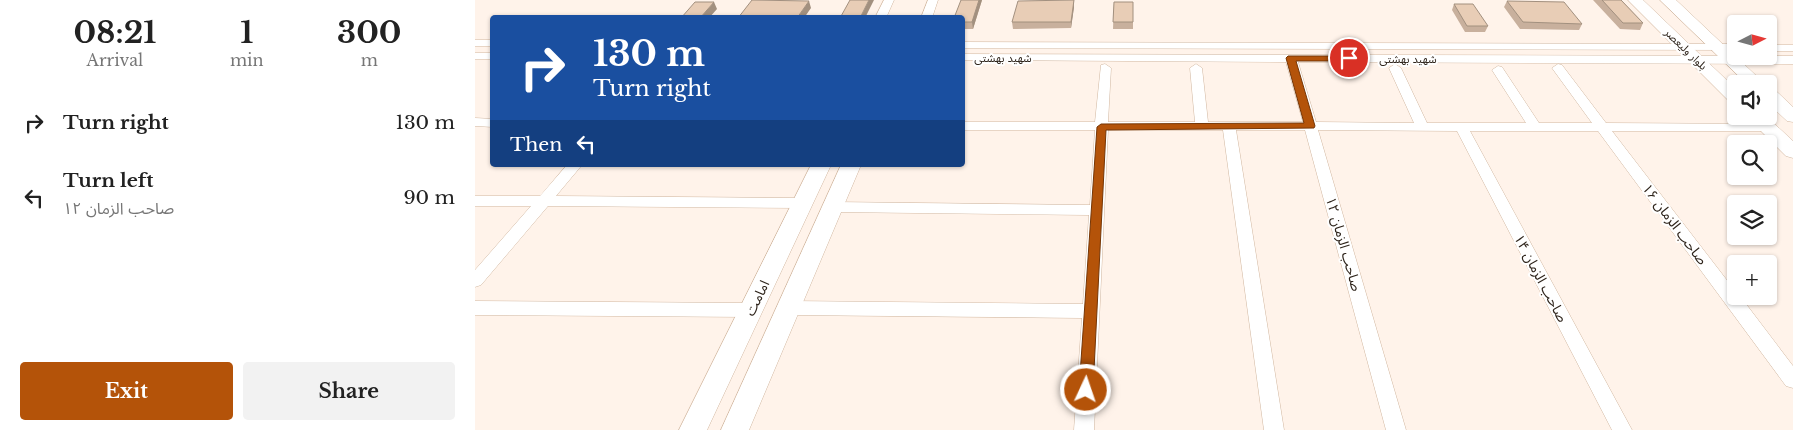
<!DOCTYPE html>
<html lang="en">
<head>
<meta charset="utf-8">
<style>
	:root { --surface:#fff; --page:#f2f2f2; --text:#222; --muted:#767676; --accent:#b45309 }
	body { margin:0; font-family:"Libre Baskerville","Noto Sans Arabic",serif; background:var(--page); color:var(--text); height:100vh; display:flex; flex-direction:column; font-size:19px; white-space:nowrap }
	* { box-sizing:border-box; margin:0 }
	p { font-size:16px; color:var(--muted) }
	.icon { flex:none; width:28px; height:28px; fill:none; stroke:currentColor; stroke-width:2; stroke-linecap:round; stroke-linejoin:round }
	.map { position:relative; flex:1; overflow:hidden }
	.side { display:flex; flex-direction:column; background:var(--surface); width:475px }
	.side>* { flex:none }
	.top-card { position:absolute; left:15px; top:15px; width:475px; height:152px; border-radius:5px; box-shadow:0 1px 4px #0004; background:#1a4fa0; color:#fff; overflow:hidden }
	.needle { width:32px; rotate:84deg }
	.fabs { position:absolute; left:1252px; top:15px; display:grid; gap:10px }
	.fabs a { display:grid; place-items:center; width:50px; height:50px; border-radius:5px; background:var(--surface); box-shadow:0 1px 4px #0004; font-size:25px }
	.pin { position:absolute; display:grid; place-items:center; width:42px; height:42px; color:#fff; margin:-21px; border:2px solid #fff; border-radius:50%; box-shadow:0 1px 5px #0007 }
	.me { position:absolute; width:55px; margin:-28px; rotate:3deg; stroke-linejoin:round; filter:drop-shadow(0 0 4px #0008) }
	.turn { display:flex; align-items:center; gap:18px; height:105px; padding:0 20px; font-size:22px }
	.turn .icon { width:65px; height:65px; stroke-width:2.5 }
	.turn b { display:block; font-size:35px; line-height:42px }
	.then { display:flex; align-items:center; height:48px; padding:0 20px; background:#0003; gap:10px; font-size:19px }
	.eta { display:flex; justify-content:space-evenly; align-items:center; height:85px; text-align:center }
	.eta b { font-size:30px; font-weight:800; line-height:35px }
	.button { display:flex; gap:10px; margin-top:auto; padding:10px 20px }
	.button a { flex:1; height:58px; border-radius:5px; background:var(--accent); color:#fff; font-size:20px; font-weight:800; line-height:58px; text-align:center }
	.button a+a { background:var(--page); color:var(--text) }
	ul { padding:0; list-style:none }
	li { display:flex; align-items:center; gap:15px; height:75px; padding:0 20px }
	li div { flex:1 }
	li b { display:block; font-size:19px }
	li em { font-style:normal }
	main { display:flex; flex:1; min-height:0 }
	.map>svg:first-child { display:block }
</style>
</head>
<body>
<main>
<section class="side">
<div class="eta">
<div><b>08:21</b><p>Arrival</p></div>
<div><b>1</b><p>min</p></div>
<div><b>300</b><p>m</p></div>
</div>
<ul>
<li><svg class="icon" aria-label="right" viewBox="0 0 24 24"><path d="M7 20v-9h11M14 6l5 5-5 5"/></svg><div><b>Turn right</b></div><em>130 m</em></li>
<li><svg class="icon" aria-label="left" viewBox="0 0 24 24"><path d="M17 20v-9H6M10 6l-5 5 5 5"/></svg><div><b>Turn left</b><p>صاحب الزمان ۱۲</p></div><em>90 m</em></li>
</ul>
<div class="button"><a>Exit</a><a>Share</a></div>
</section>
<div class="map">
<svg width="1318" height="430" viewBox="0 0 1318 430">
	<rect width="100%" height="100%" fill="#fff3ea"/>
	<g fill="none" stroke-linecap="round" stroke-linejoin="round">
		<!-- street casing -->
		<g stroke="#d1b7a0" stroke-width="1">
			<path id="street" d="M409,0H419L411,18H400Z
				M453,0H463L457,18H446Z
				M0,40H18V46H0Z
				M488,42L1261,44V50L488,48Z
				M1294,45H1318V51H1294Z
				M0,53H18V59H0Z
				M488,54L1318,56V64L823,62L841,122L939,123L914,68L920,64L926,68L952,123H1051L1017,70L1023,66L1027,67L1064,123H1117L1077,68L1083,64L1087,65L1131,123L1296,124L1298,127L1291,131H1137L1261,292V296H1265L1318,366V388L1311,386L1123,131H995L1157,430H1137L982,131L843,130L931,430H911L830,130H761L809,430H789L748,130H633L619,430H599L607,318L314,315L308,313L306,308L308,303L314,301L608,304L614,215L358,212L353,211L351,207L353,203L358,202L615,205L620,130H488V122H620L626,65L630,64L636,68L633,122H720L715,68L721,64L727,68L733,122H828L811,62L488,60Z
				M0,118L18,119V127L0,126Z
				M92,165H107L81,196L327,198L332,199L334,203L332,207L327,208L73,206L6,285L0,287V270L56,206H0V196H65Z
				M0,301L276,303L282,305L285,310L282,315L276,317L0,315Z"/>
		</g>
		<!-- secondary casing -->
		<g stroke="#d1b7a0" stroke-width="1">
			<path id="secondary" d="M1153,0H1168L1261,89V103L1255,102Z
				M1185,0H1201L1290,84H1272Z
				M1294,89L1300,90L1318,107V122L1312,121L1294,104Z
				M1271,116H1291L1318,141V158L1311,156Z
				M336,165H356L232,430H204Z
				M366,165H386L274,430H246Z"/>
		</g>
		<!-- street -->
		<use href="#street" fill="#fff" fill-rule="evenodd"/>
		<!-- secondary -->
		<use href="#secondary" fill="#fff" fill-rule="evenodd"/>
	</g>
	<!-- wall -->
	<path fill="#c8b09d" d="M486,0H507L498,29H488V18Z
		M599,0V7L596,28L538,29L537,22Z
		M1118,0H1146L1168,23L1165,30L1145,29Z
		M1032,1L1107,24L1104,30L1045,29L1029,7Z
		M639,2H658V29H638Z
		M979,4L1013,26L1010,32H990L977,10Z"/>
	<!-- shaded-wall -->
	<path fill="#a2907f" d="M394,0H399L390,18H385Z
		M504,0H507L498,29L497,22Z
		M599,0V7L596,28V22Z
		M334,1L336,8L329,18H322Z
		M239,2L242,9L234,18H225Z"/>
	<!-- building -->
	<path fill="#e8cdb6" stroke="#a2907f" d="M277,0L334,1L322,18H263Z
		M375,0H394L385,18H365Z
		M486,0H504L497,22H488V18H479Z
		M599,0L596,22H537L543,1Z
		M1127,0H1146L1168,23H1148Z
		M1032,1L1089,2L1107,24L1048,22Z
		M220,2H239L225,18H206Z
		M639,2H658V22H638Z
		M979,4H998L1013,26H992Z"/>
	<!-- route -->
	<path fill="#b45309" stroke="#753606" d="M813,56H874L878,58L874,61H821L840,126L839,128L631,130L618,390L616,395L611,397L606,395L604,390L622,127L626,124L829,123L811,58Z"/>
	<g text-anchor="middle" stroke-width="4" stroke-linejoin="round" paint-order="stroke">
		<!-- far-street labels -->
		<g font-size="11" fill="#2e241b" stroke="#fff">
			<text transform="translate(1211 49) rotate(44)" y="4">بلوار ولیعصر</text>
			<text x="528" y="62">شهید بهشتی</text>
			<text x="933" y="63">شهید بهشتی</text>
		</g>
		<!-- street labels -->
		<g font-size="14" fill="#2e241b" stroke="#fff">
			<text transform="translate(1200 224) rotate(53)" y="5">صاحب الزمان ۱۶</text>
			<text transform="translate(869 244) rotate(74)" y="5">صاحب الزمان ۱۲</text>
			<text transform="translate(1066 278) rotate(62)" y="5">صاحب الزمان ۱۴</text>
			<text transform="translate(282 298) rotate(-64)" y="5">امامت</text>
		</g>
	</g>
</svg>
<div class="fabs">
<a><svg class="needle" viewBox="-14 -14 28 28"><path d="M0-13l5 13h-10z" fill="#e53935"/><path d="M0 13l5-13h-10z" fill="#767676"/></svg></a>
<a><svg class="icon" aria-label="sound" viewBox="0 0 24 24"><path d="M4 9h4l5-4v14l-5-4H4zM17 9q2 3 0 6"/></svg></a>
<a><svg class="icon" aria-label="search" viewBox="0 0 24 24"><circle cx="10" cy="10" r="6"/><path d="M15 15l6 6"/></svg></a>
<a><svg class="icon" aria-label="layers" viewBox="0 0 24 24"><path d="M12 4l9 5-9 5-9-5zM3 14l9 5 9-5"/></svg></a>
<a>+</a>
</div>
<div class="pin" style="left:874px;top:58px;background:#d93025"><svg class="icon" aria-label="arrive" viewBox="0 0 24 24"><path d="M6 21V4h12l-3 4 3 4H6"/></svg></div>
<svg class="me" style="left:611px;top:390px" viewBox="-20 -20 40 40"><circle r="17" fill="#b45309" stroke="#fff" stroke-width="3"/><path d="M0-11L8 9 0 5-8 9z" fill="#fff"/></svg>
<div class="top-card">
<div class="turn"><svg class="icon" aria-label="right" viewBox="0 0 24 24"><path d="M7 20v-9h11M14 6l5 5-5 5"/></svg><div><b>130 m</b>Turn right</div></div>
<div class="then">Then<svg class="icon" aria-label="left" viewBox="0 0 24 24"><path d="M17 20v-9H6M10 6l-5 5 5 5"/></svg></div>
</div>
</div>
</main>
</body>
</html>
